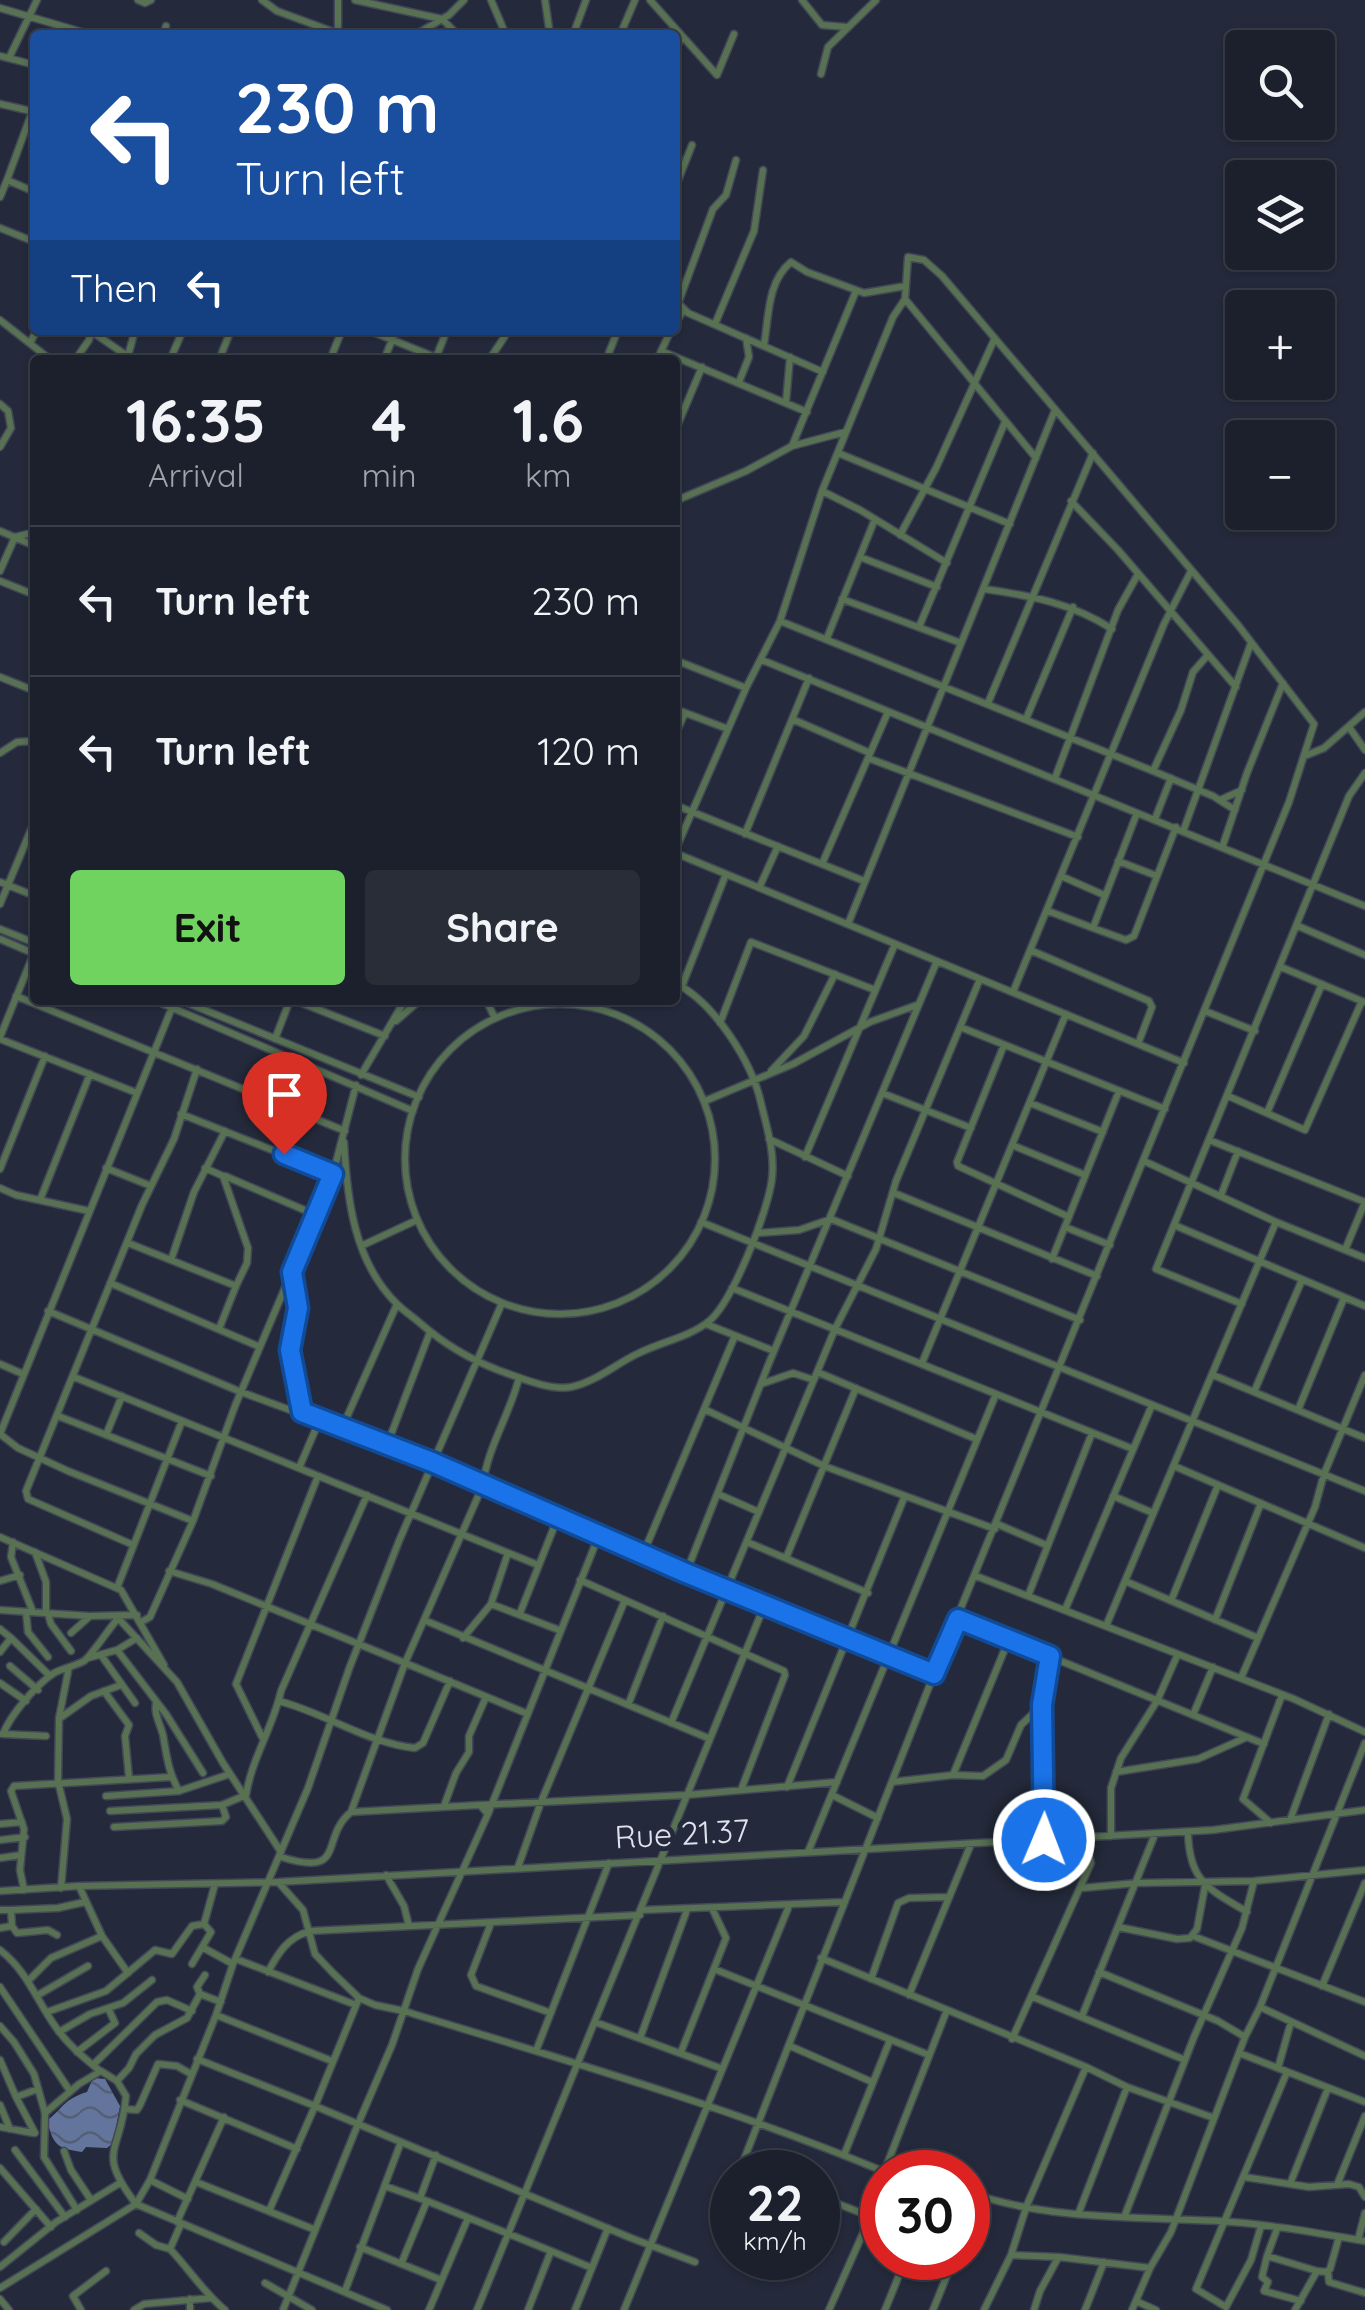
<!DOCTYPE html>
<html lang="en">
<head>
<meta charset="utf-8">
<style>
	:root { --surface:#1b202c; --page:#282d38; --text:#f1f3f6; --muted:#a0a3a9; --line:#393e48; --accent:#70d35f }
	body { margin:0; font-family:Quicksand,sans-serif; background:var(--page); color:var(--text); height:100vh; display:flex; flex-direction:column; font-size:38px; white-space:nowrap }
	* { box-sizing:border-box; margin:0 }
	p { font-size:32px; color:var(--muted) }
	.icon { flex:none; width:55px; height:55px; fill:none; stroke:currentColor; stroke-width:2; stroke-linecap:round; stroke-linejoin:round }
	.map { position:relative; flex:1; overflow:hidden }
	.side { position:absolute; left:30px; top:355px; width:650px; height:650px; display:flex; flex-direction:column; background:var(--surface); border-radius:10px; box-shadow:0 2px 8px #0004,0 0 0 2px var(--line) }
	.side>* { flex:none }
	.guide { position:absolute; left:30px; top:30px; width:650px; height:305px; border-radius:10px; box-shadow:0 2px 8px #0004,0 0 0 2px var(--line); background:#1a4fa0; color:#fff; overflow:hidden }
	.controls { position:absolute; left:1225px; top:30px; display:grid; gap:20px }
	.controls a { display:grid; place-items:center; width:110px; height:110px; border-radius:10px; background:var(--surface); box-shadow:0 2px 8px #0004,0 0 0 2px var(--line); font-size:50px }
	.speed { position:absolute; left:710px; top:2150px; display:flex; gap:20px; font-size:50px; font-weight:700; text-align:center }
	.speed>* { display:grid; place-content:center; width:130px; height:130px; border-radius:50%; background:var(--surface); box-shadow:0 2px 8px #0004,0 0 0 2px var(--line); line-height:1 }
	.speed small { font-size:25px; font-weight:400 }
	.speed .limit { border:15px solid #d22; background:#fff; color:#111 }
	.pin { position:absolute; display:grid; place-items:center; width:85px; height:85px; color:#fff; margin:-102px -42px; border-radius:50% 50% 50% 0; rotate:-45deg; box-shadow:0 0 10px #0007 }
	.pin .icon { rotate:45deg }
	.me { position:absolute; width:110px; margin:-55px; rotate:1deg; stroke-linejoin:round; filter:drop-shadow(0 0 8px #0008) }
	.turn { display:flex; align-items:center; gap:35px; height:210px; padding:0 40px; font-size:45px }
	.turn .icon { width:130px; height:130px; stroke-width:2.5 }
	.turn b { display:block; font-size:70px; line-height:85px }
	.then { display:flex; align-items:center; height:95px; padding:0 40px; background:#0003; gap:20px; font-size:38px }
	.eta { display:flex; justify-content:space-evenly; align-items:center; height:170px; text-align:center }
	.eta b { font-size:60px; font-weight:800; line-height:70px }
	.button { display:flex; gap:20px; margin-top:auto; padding:20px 40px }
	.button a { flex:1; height:115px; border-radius:10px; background:var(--accent); color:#111; font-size:40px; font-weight:800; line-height:115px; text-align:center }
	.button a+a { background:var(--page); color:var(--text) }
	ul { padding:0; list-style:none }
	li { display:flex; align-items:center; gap:30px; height:150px; padding:0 40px; border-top:2px solid var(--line) }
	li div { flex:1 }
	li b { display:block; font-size:38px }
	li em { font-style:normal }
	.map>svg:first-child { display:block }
</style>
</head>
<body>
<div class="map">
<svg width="1365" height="2310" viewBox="0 0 1365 2310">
	<defs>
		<pattern id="water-waves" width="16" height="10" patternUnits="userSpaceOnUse" patternTransform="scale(2.5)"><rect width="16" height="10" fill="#64759d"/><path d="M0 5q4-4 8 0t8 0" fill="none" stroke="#555f76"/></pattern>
	</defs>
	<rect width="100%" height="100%" fill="#242a3b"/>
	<!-- water -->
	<path fill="url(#water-waves)" d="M93,2078L105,2079L120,2106L113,2143L107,2148L86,2147L82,2152C56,2148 54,2145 47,2121C63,2108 64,2099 87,2092Z"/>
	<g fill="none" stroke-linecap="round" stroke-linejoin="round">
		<!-- minor casing -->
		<g stroke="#424858" stroke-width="9">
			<path id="minor" d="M138,0L145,3L151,0
				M262,0L277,11L342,35
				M338,0V34
				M355,0L442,19L458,35
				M491,0L506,35
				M545,0L550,35
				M650,0L717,75L734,34
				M802,0L822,25L846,27
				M0,8L92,35
				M163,35L166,26
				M394,35L416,33
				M415,35L449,15L464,0
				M573,35L586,0
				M620,35L635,0
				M675,50L682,36
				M0,56L35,65
				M9,58L37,0
				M821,74L828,47L876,0
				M0,104L31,111
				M7,180L35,104
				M675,188L692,145
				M0,197L7,180L35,192
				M0,228L35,242
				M905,299L1036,458
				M675,300L688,313L823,372
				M679,301L713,209L726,195L736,160
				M0,320L51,360
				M675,324L683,311
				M715,324L754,231L763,170
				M368,330L442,360
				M91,331L133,360
				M30,343L37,330
				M764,345C769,316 767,282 791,262L807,272L864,293L906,286
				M661,351L807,412
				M128,356L135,330
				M75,360L89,340L91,331
				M170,360L183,330
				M219,360L231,330
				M330,360L342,330
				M384,360L396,330
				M435,360L447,330
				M489,360L505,336
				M606,360L618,330
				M657,360L671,330
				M739,382L749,357L746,338
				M786,402L790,357
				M0,404L8,411L11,428L0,447
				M675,431L702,367
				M792,446L856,291
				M838,453L1010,524
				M822,491L860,510L947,563
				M675,501L746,471L792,446L845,432
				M1071,501L1118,550L1236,687
				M0,531L35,546
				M900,535L936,468L994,340
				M860,557L937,587
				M0,571L15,537L35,532
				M0,581L35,595
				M985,589C1031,596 1072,603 1112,629
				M842,599L961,643
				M780,621L1153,771L1213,796L1235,810
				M919,627L1005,422
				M827,638L875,519
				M675,660L746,688
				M762,660L1365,906
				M0,677L35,691
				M988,703L1093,453
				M675,709L728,729
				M792,719L870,753
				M1026,719L1073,607
				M1349,727L1365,750
				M675,735L685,713
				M0,753L17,742L35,741
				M1307,755L1324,748L1365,712
				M868,758L1078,837
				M1153,771L1181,710L1193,672L1207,656
				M1055,778L1118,610L1138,574
				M1220,800L1242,790
				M675,805L864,881
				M1155,819L1171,778
				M1184,829L1251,643
				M745,834L809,678
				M1223,845L1247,773L1283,683
				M675,851L746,688L780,621L822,491L893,317L905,299L908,257L924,260L942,276L1238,625L1314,724L1289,802L934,1674L741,2167L752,2172
				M675,853L1184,1063
				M1118,861L1157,876
				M822,864L888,712
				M1061,876L1104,895
				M0,882L35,896
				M759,888L778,846
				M0,904L35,820
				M1048,911L1093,928L1137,813
				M848,924L1055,410
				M1298,926L1365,955
				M1093,928L1126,940L1134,936L1176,827
				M0,929L35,943
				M0,939L35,954
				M1030,950L1149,1001L1152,1007L1138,1044
				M1281,967L1364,1002
				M682,986L726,874
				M1013,992L1164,624L1191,571
				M16,996L345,1131
				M154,1000L413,1111
				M175,1000L0,1434L18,1448L68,1471L193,1521
				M180,1000L419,1097
				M294,1000L385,1036
				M486,1000L495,1018
				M405 1159a155 155 0 1 1 310 0a155 155 0 1 1-310 0Z
				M1205,1011L1255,1031
				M396,1021L420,1000
				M720,1023L751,942L875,990
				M960,1027L1165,1109
				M0,1037L34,953
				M0,1039L137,1093
				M275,1039L290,1000
				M1004,1045L957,1162L958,1166L1069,1217
				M771,1071L804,1036L835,974
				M361,1075L405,1000
				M882,1093L971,1128
				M1228,1096L1305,1130L1362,1001
				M705,1101L793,1064L870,1022L917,1005
				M1030,1103L1103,1132
				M1267,1113L1322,984
				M181,1114L333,1174
				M769,1139L848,1176
				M1209,1140L1365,1202
				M344,1142C347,1199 354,1262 397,1304C404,1311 413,1317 420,1323C444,1344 469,1359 498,1370C518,1377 550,1391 571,1387C596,1382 617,1363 639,1353C661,1342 689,1337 708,1322C732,1304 769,1209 772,1178C775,1153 767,1128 761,1103C752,1062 714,1002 675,983
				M1012,1145L1085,1175
				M805,1157L895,944
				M1144,1161L1276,1222L1365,1258
				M106,1168L151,1186
				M205,1168L223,1176L248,1248L247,1263L236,1286
				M0,1169L45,1056
				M225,1176L316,1215
				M0,1188L16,1195L89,1211
				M894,1193L1097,1276
				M1221,1195L1238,1151
				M40,1200L90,1074
				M701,1222L1365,1491
				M1174,1225L1365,1306
				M1065,1227L1110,1245
				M758,1233L799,1230L831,1219L1080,1320
				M128,1243L236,1286L219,1329
				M361,1246L417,1220
				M1345,1250L1365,1202
				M1052,1259L1119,1091
				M171,1260L194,1192L225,1131
				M292,1274L298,1308L290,1350L303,1412
				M110,1283L260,1347
				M732,1288L1133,1449
				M1242,1304L1156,1269L1349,796L1365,773
				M48,1311L241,1392L432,1462L686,1573L890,1653L934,1674
				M706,1324L774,1351
				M922,1363L1066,1014
				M0,1364L23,1374
				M817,1372L976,1439
				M1213,1375L1365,1438
				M74,1377L538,1565
				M761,1384L793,1373L814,1380
				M1254,1392L1302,1280
				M704,1409L824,1466L995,1529
				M1298,1410L1344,1298
				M58,1416L211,1476
				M342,1428L397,1304
				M106,1435L122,1396
				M387,1445L430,1332
				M1174,1466L1365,1548
				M299,1468L320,1419
				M718,1494L759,1512
				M1113,1496L1153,1513
				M997,1524L1046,1545
				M599,1535L488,1814L418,1969L392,2045L358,2124L631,2238L695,2262
				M0,1537L121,1590L164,1665
				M13,1542L11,1557L33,1612
				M747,1542L868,1593
				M131,1544L28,1499L26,1491L142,1205L174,1139L197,1069
				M35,1552L46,1582V1613
				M643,1554L734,1338
				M786,1558L856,1388
				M169,1571L212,1584L405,1663L424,1620L708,1738
				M686,1573L769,1363L937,961
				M976,1576L1294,1699L1365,1732
				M580,1580L784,1671L785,1675L741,1790
				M0,1581L20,1575
				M1125,1581L1258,1638
				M117,1588L182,1421
				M1028,1596L1092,1433
				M1171,1601L1218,1485
				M491,1604L559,1630
				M0,1610L89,1616L137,1615
				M1065,1610L1152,1405
				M26,1612L28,1632L48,1657
				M520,1613L558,1517
				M48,1614L51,1624L71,1651
				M118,1618L177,1682L223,1763L281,1852
				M958,1619L1264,1744
				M424,1620L483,1485C487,1448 510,1414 519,1378
				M1215,1620L1261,1503
				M141,1622L150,1617L193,1521L235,1406L333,1174L356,1085
				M1106,1626L1276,1222
				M0,1629L11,1638L0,1652
				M71,1633L89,1617
				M11,1638L50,1676
				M463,1638L491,1604L508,1553
				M117,1650L166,1714L203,1773
				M101,1655L135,1703
				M88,1658L117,1650L137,1638
				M10,1666L38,1690
				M1241,1678L1315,1507L1324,1474L1365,1375
				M0,1683L26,1701
				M104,1691L129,1725L125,1736L129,1778
				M279,1701C325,1713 367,1743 415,1748L423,1743L450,1681
				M156,1703C154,1715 160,1723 163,1735C167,1757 168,1771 179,1791
				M628,1705L663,1616
				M1193,1715L1213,1667
				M60,1718L91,1696L121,1685
				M671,1723L835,1329L876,1249L896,1181L980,979
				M2,1734L46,1736
				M3,1734C11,1714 36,1685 54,1673C63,1668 75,1666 84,1661C91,1656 111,1626 119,1617
				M262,1737L236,1684L318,1476
				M1116,1772L1198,1759L1245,1738
				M953,1775L1009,1639
				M892,1782L953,1775L983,1776L1006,1760L1021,1725L1042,1705
				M787,1787L904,1498
				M832,1795L878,1818
				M106,1796L179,1791L230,1774
				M480,1805L686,1795L837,1782
				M444,1806L456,1773L469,1752V1736L486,1697
				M110,1811L222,1805L246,1795C252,1758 273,1727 281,1691L367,1495
				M351,1812L405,1663L528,1714
				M1290,1820L1329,1714
				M1271,1823L1243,1799L1282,1695
				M0,1824L22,1822
				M114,1827L222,1821L226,1817L222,1805
				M1188,1832C1189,1882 1209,1889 1247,1912
				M1111,1836V1788L1121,1758L1157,1701L1177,1656
				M0,1840L25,1837
				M1043,1840L1042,1705L1050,1655
				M808,1852L996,1394
				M281,1857C348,1878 319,1838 351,1812L480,1805L488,1814
				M0,1858L21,1855
				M518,1867L541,1802L625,1600
				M386,1875L404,1906L409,1926
				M279,1883L303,1910L315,1954L332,1972L359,1998L375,2005L404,2011C565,2060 729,2107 885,2172
				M79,1886L102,1936L128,1973
				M61,1888L67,1819L58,1781L59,1718L69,1667
				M1082,1888L1137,1883L1254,1881L1365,1870
				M24,1890L20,1870L24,1829L11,1791L14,1786L171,1777
				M0,1891L79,1886L278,1882L1213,1830L1365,1810
				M0,1910H11L12,1926
				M11,1910L58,1908L85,1902
				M642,1910L845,1902
				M491,1923L471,1975L476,1986L551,2013
				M1118,1927L1177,1939L1190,1938L1197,1929L1205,1886
				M0,1928L12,1926L17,1933L48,1930L57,1935
				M1193,1936L1365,2002
				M202,1947L233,1964
				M0,1950C27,1971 36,1999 55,2026C67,2044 83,2057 100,2071
				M821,1958L1086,2067L1027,2205L1011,2255L984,2310
				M236,1959L356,2005
				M192,1964L211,1932L204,1924L215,1884
				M714,1969L929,2055
				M268,1972C278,1953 288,1937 310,1931L640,1915
				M1099,1972L1218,2021L1245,2037
				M871,1979L898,1903L909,1898L949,1897
				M29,1980L51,1958L102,1936
				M1322,1986L1365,1883
				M0,1987L70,2091
				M200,1994L221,2002
				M38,1995L88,1966
				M909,1995L971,1844
				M1033,1997L1185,2060
				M1260,2007L1365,2056
				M47,2012L106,1991L155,1950L172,1954L192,1926L204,1924
				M216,2015L332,2061
				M1082,2016L1155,1834
				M595,2022L720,2068
				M0,2026L14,2042L34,2074L45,2113L44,2157L77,2210
				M59,2032L90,2014L123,2003L152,1980
				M640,2038L687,1910
				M1012,2039L1091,1863L1085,1838
				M790,2046L872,2082
				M536,2051L609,1863
				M77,2052L115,2023L108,2008
				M681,2052L726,1938L712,1908
				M1239,2053L1365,2102
				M197,2059L315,2106L269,2211
				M0,2060L16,2097
				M93,2065L157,2002L167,2000L192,2011
				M1086,2067L1127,2087L1214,2118
				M1278,2068L1291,2022
				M117,2081L126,2096C121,2154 95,2150 136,2204L387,2310
				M180,2100L297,2149
				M0,2105L10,2129
				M125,2109L137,2110L140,2105L158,2064L177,2066L191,2074
				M45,2113L79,2084L101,2071L117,2081L129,2068L136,2054L155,2035L187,2018L200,1994L197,1987L205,1975
				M0,2127L33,2133
				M35,2133L16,2097L38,2089
				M15,2150L65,2217
				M64,2151L71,2170L91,2200
				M844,2155L890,2040
				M0,2168L51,2227
				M884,2172L947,2010
				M1244,2177L1309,2187L1349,2184L1359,2187L1365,2197
				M150,2180L188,2199
				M196,2182L313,2229
				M1290,2184L1328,2088
				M1337,2185L1365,2116
				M385,2186L427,2201L401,2264
				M968,2192C1046,2220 1136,2217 1219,2221C1268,2224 1317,2233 1365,2241
				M818,2196L882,2221
				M420,2198L436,2155
				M427,2201L551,2251L528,2310
				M1079,2212L1127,2087
				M867,2214L882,2174
				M1125,2215L1194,2037L1242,1928L1254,1881
				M177,2222L224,2117
				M181,2224L170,2249C189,2269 204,2293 225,2310
				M968,2226L983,2198
				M139,2233L156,2245L170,2249
				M1358,2240L1365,2213
				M4,2242L36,2209
				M360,2247L441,2280
				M551,2251L592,2268
				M1011,2255L1059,2257L1150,2268
				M1267,2256L1277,2229
				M0,2267L56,2222L120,2183
				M1328,2272L1329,2282L1365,2293
				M265,2283L312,2310
				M0,2288L136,2204L150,2180L216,2015L233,1964L308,1788L349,1669L399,1541L502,1303
				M345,2291L401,2142
				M0,2299L9,2310
				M190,2299V2310
				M1301,2301L1264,2291L1268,2282L1262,2277L1267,2256L1317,2271
				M1138,2302L1156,2310
				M1226,2307L1196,2289L1287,2072
				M1226,2307L1251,2260L1261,2226
				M81,2310L73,2296L106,2271
				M134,2310L144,2304L211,2298
				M283,2310L358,2124L315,2106L359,1998
				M429,2310L468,2218
				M477,2310L765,1604
				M575,2310L608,2228
				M624,2310L789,1906
				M829,2310L871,2215
				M885,2310L906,2258
				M933,2310L954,2258
				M1034,2310L1040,2291L1058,2258
				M1085,2310L1104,2262
				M1132,2310L1150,2268L1171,2232L1245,2037L1260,2007L1365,1743
				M1295,2310L1317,2271L1326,2272L1330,2269L1339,2237"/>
		</g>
		<!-- minor -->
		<use href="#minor" stroke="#577152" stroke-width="6"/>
	</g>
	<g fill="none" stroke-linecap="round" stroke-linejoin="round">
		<!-- route casing -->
		<g stroke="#114b97" stroke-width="25">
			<path id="route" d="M284,1154L333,1174L292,1272L298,1308L290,1350L302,1412L432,1462L686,1573L934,1674L958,1619L1050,1656L1042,1705L1044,1840"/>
		</g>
		<!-- route -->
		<use href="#route" stroke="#1a73e8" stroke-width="18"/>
	</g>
	<g text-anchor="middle" stroke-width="10" stroke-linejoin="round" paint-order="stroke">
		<!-- street labels -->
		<g font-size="32" fill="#dfe3ee" stroke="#242a3b">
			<text transform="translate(682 1834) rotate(-3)" y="11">Rue 21.37</text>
		</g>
	</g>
</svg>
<div class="controls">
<a><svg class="icon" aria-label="search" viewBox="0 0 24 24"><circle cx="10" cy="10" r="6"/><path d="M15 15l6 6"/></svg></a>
<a><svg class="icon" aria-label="layers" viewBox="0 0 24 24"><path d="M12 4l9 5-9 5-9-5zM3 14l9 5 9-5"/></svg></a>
<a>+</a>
<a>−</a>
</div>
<div class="speed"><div>22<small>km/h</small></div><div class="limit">30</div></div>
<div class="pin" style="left:284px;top:1154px;background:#d93025"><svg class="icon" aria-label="arrive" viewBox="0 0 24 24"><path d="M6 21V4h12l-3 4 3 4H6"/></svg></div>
<svg class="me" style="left:1044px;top:1840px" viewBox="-20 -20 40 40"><circle r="17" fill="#1a73e8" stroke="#fff" stroke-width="3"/><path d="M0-11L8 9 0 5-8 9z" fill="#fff"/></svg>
<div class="guide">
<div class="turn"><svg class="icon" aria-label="left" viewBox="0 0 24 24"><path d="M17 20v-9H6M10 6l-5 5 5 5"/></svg><div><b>230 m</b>Turn left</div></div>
<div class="then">Then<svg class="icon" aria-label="left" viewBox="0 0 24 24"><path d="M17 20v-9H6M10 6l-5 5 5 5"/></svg></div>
</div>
<section class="side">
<div class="eta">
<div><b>16:35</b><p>Arrival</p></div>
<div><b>4</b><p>min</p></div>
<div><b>1.6</b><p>km</p></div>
</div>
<ul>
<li><svg class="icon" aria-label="left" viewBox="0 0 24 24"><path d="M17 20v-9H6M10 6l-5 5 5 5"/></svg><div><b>Turn left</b></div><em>230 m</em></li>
<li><svg class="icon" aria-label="left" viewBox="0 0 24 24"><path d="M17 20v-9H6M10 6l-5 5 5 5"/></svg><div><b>Turn left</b></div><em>120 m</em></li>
</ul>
<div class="button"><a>Exit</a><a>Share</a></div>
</section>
</div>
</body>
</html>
